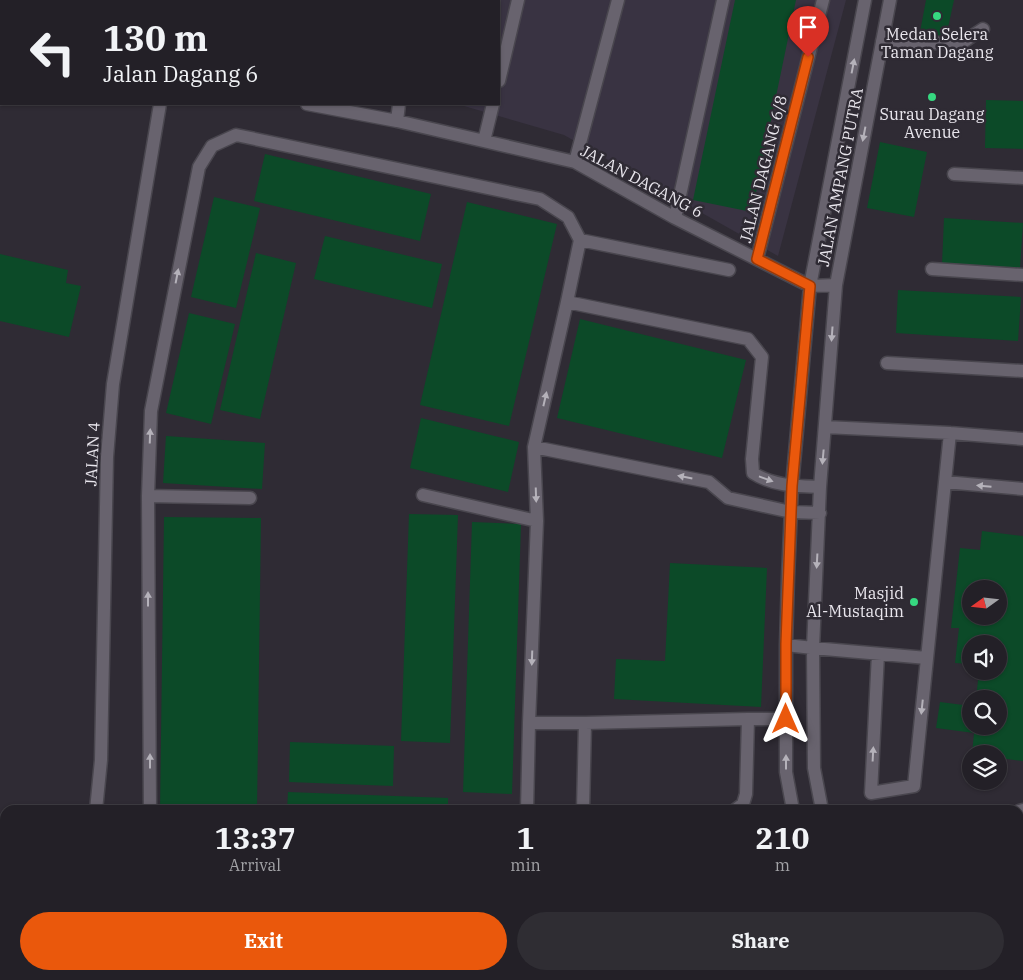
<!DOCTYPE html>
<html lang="en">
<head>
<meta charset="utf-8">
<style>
	:root { --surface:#232027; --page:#2f2d33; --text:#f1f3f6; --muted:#a3a3a7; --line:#403e44; --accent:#ea580c }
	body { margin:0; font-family:"IBM Plex Serif",serif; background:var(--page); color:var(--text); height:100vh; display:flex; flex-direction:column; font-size:19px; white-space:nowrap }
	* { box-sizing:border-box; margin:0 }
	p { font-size:16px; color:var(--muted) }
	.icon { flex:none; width:28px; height:28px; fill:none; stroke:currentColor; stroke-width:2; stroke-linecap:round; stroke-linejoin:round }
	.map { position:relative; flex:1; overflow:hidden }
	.side { position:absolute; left:0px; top:805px; width:1024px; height:175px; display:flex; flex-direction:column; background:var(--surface); border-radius:15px 15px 0 0; box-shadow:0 1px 4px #0004,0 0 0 1px var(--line) }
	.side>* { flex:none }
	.guide { position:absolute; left:0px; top:0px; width:500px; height:105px; box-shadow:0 1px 4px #0004,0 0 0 1px var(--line); background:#232027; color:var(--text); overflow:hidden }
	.needle { width:32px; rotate:255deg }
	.fabs { position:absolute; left:962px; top:580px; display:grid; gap:10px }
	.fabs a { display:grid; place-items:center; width:45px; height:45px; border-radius:50%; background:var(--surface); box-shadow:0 1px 4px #0004,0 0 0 1px var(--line); font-size:25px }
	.pin { position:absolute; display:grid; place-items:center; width:42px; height:42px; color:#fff; margin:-51px -21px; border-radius:50% 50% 50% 0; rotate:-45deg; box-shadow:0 0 5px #0007 }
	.pin .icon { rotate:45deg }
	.me { position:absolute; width:55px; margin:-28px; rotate:0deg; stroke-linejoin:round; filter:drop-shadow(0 0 4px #0008) }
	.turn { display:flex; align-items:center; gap:18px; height:105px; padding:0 20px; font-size:22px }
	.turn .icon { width:65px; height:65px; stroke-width:2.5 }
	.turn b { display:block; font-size:35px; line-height:42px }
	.eta { display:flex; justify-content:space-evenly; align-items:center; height:85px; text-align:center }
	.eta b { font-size:30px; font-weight:800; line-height:35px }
	.action { display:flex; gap:10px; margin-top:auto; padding:10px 20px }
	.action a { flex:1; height:58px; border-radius:30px; background:var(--accent); color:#fff; font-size:20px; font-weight:800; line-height:58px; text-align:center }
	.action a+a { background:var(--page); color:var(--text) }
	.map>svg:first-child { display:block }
</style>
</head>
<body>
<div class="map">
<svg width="1023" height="980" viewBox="0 0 1023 980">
	<rect width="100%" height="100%" fill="#2f2b34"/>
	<!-- built -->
	<path fill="#393342" d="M197,0H846L778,256L564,135L457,104H499V1H197Z"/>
	<!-- building -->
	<path fill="#0c4a28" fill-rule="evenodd" d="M735,0H796L752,212L693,200Z
		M926,0H954L946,37L920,32Z
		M986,100L1023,101V149L985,148Z
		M880,142L927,152L914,217L867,208Z
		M265,154L431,194L420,241L254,201Z
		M214,197L260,208L236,308L191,297Z
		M467,202L557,224L509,426L420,405Z
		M944,218L1023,223L1020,268L942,264Z
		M325,236L442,264L432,308L314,279Z
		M256,253L296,263L260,419L220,410Z
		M0,254L68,270L66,283L81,286L69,337L0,321Z
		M898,290L1021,297L1018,341L896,333Z
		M189,313L235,324L211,424L166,413Z
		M580,319L746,360L722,458L557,418Z
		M421,418L519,442L508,492L410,468Z
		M166,436L265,443L262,489L163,483Z
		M409,514L458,515L450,743L401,741Z
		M164,517L261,518L257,810H160Z
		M472,522L521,524L512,794L463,792Z
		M982,531L1023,536V761L999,758V754H972L974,733L936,728L940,702L971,706V726H999V699H976L979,671H999V644H971V664L955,663L959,628H951L960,548L980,550ZM971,589H999V616H971Z
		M670,563L767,568L761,707L614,699L616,659L665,661Z
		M290,742L394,746L393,786L289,782Z
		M288,792L448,798V810H287Z
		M1023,859V914L1019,915V860Z
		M1023,925V980H919L917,975H1019V926Z
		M507,975H771L772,980H509Z"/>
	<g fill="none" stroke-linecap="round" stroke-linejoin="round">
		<!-- minor casing -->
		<g stroke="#49464e" stroke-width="15">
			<path id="minor" d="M237,0L239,1
				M180,1V0
				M316,1V0
				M419,1V0
				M882,41L960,44L983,29
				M499,81L518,0
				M307,104L397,121L575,162L675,218L810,286L836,285
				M397,121L399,104
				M484,141L493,104
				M575,162L618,0
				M954,174L1023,178
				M675,218L723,0
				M580,240L729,270
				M757,259L823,0
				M932,269L1023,275
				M887,363L1023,371
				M825,427L950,433L1023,439
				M534,447L709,482L728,498L791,512L820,513
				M945,482L1023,489
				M423,495L537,521
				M148,496L250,498
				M786,645L813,648L927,658
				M878,654L871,793L914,786L950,433
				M529,723H585
				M96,810L101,760L107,457L113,384L160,104
				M150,810L148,496L151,411L199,167L212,146L236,135L540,199L568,217L580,240L567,302L748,339L762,357L752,459L753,473C773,486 797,486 820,487
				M527,810L529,723L537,521L534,447L567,302
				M583,810L585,723L748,719H786
				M735,810L743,804L746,794L748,719
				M793,810L786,772V645L788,577L792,486L810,286L865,0
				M822,810L814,768L813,648L820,487L836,285L890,0
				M1019,811L1023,810
				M1019,918L1023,917
				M438,975L440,980
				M791,975L793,980
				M832,975L833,980
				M861,975L862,980
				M78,980L79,975
				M263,980L296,975
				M317,980V975"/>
		</g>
		<!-- minor -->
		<use href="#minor" stroke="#68636e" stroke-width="12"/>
	</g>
	<!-- one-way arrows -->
	<defs><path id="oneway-solid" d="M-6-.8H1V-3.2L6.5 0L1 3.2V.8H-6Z" transform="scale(1.25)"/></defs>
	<g fill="#b5b2ba">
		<use href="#oneway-solid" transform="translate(853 66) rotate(-79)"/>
		<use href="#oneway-solid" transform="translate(864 134) rotate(101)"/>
		<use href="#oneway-solid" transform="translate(177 276) rotate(-79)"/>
		<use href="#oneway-solid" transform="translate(832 334) rotate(94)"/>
		<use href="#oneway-solid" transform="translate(545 399) rotate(-77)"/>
		<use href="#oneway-solid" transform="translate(150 436) rotate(-88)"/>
		<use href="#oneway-solid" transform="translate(823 457) rotate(95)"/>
		<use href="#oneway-solid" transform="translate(685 477) rotate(-169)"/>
		<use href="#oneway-solid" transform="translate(766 479) rotate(20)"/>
		<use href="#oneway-solid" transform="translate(984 486) rotate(-175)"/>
		<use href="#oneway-solid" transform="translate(536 495) rotate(88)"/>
		<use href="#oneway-solid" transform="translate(817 561) rotate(93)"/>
		<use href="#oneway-solid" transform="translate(148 599) rotate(-90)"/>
		<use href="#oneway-solid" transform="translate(532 658) rotate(92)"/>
		<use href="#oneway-solid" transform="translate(922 707) rotate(96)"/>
		<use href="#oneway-solid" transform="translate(873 754) rotate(-87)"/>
		<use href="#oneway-solid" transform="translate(150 761) rotate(-90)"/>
		<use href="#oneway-solid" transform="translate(786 762) rotate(-90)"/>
	</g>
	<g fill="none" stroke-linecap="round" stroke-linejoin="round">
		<!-- route casing -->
		<g stroke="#983908" stroke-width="12">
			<path id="route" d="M786,719V644L792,486L810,286L757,259L808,57"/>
		</g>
		<!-- route -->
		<use href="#route" stroke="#ea580c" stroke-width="9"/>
	</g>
	<!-- markers -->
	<g fill="#36d880" stroke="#2f2b34" stroke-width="2">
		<circle cx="937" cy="16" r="5"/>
		<circle cx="932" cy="97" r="5"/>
		<circle cx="914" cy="602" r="5"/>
	</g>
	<g text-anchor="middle" stroke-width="5" stroke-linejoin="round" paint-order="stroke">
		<!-- poi labels -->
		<g font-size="16" fill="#e9e6ed" stroke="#2f2b34">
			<text x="937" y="40">Medan Selera<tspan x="937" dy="18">Taman Dagang</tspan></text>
			<text x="932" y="120">Surau Dagang<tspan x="932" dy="18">Avenue</tspan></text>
			<text x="904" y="599" text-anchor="end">Masjid<tspan x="904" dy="18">Al-Mustaqim</tspan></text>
		</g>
		<!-- street labels -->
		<g font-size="16" fill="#e9e6ed" stroke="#2f2b34">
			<text transform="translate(763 169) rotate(-76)" y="6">JALAN DAGANG 6/8</text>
			<text transform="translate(840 177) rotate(-79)" y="6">JALAN AMPANG PUTRA</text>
			<text transform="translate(642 181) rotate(28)" y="6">JALAN DAGANG 6</text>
			<text transform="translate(92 454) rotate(-87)" y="6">JALAN 4</text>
		</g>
	</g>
</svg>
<div class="fabs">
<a><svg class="needle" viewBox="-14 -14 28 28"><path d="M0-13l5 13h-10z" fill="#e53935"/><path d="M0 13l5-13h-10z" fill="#a3a3a7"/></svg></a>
<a><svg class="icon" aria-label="sound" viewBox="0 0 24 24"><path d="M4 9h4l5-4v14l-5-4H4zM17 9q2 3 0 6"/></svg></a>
<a><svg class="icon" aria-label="search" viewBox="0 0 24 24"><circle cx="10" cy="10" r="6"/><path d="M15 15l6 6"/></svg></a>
<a><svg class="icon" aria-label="layers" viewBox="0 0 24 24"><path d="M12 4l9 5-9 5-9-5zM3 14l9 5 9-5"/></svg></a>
</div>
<div class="pin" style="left:808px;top:57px;background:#d93025"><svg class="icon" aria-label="arrive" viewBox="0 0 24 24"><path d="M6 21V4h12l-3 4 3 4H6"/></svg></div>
<svg class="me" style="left:786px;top:719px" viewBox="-20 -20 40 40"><path d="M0-17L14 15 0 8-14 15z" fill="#ea580c" stroke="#fff" stroke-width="4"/></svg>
<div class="guide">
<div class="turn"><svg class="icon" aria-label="left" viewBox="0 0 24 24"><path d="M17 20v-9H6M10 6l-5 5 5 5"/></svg><div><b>130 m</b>Jalan Dagang 6</div></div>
</div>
<section class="side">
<div class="eta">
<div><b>13:37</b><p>Arrival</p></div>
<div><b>1</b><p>min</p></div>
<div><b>210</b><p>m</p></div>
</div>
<div class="action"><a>Exit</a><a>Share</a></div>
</section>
</div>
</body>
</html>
